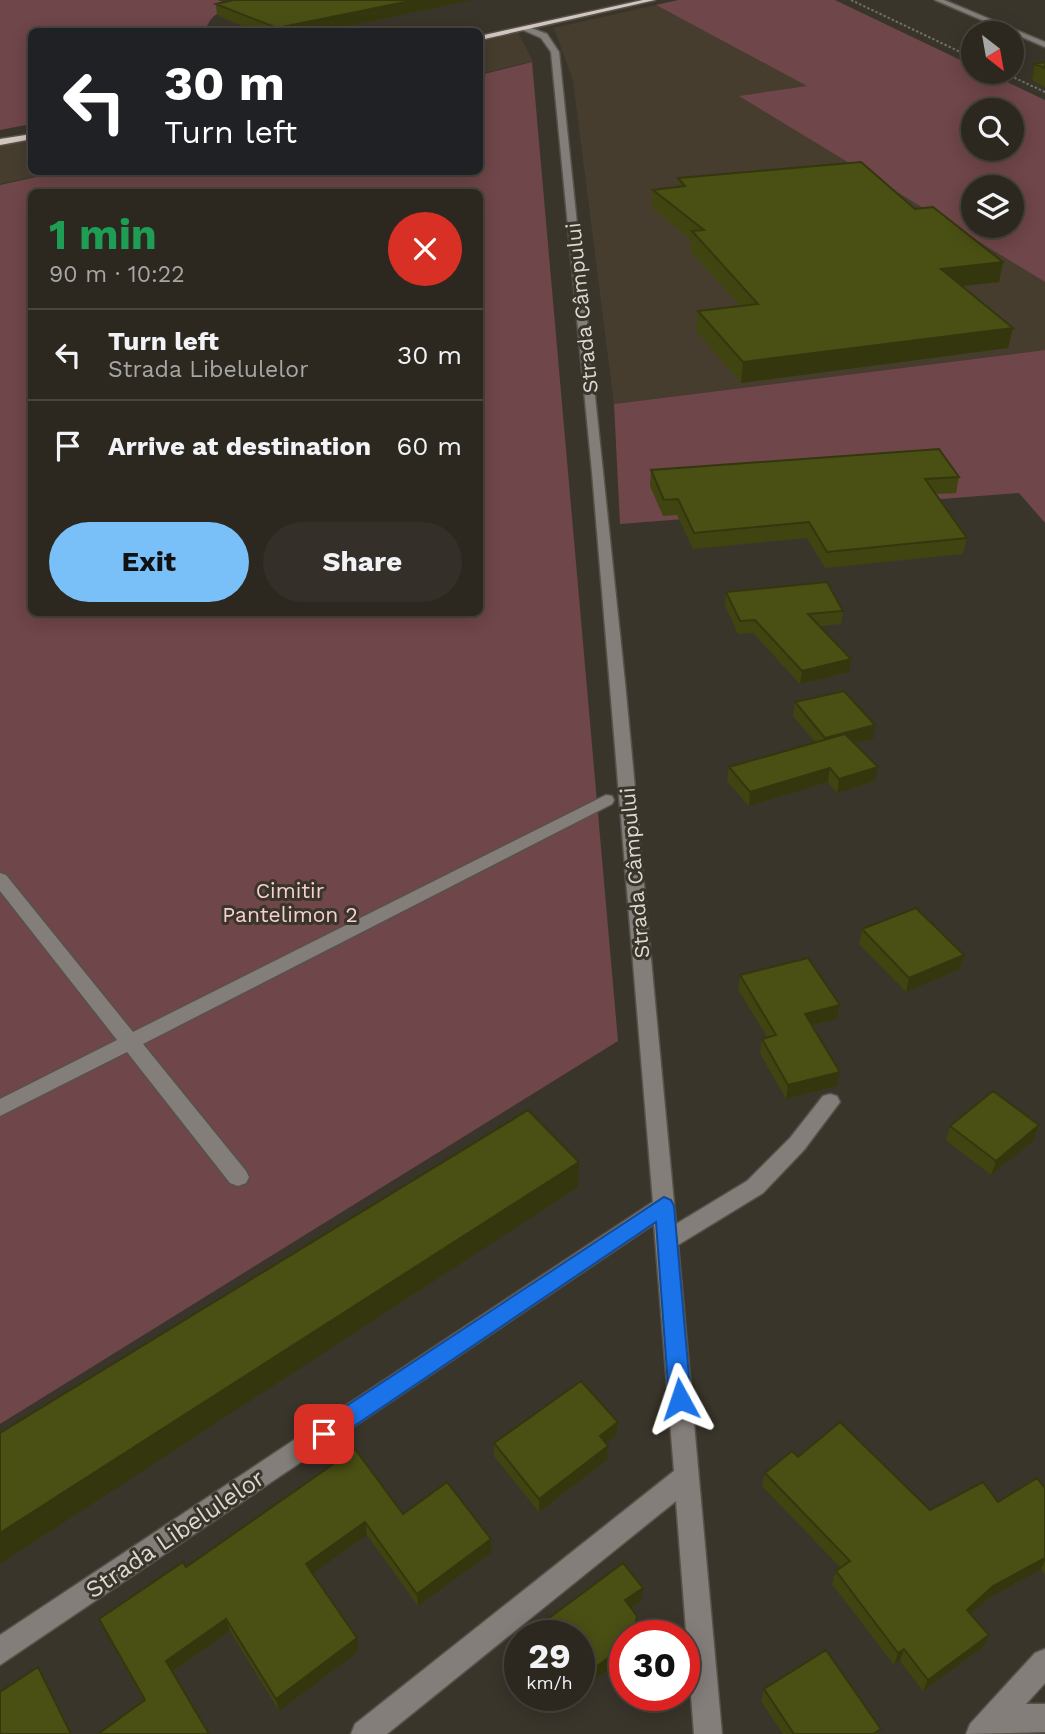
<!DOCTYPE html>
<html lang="en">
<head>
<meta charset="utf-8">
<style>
	:root { --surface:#2c2820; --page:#343029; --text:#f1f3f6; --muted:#a6a6a5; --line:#48443e; --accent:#79bff8 }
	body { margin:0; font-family:"Work Sans",sans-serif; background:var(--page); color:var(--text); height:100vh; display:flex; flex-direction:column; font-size:26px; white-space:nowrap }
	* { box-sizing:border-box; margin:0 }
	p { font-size:23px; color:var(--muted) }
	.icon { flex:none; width:38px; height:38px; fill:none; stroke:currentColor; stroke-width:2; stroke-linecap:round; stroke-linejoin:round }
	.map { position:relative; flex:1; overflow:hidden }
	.details { position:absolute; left:28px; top:189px; width:455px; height:427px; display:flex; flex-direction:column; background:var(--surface); border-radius:10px; box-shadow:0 4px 18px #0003,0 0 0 2px var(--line) }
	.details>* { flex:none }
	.top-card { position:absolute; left:28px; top:28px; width:455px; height:147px; border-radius:10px; box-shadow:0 4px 18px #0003,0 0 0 2px var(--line); background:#202124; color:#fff; overflow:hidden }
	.needle { width:46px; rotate:149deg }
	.controls { position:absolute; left:961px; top:21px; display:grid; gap:14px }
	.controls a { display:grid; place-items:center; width:63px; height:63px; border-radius:50%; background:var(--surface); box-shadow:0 4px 18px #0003,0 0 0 2px var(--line); font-size:35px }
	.speed { position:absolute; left:504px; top:1620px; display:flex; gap:14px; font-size:35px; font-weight:700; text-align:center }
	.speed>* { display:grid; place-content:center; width:91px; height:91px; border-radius:50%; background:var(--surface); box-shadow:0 4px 18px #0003,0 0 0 2px var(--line); line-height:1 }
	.speed small { font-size:18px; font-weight:400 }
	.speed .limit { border:10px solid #d22; background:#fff; color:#111 }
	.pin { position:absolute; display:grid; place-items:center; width:60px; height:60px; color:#fff; margin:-30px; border-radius:14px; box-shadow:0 4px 10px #0006 }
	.me { position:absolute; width:77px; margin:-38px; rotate:355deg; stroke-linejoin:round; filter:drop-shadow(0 0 5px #0008) }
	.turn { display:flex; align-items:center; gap:24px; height:147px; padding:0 21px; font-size:32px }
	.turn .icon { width:91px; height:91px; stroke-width:2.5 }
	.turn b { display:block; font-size:49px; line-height:60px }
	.round { display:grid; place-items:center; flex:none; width:74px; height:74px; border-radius:37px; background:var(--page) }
	.head { display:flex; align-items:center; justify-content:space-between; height:119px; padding:0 21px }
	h1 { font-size:42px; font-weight:700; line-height:52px; color:#1e9e55 }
	.primary-button { display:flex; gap:14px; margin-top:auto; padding:14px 21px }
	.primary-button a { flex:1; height:80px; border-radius:42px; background:var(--accent); color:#111; font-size:28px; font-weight:700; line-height:80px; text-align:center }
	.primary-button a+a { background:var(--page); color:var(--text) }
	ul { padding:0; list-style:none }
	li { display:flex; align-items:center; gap:21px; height:91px; padding:0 21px; border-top:2px solid var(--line) }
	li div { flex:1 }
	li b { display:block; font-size:26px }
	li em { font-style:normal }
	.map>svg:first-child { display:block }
</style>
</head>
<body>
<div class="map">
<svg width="1045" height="1734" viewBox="0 0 1045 1734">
	<rect width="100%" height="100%" fill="#3a352b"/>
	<!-- built -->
	<path fill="#463d2e" d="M656,5L808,86L740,96L1045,282V350L614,404L573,80L554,28Z
		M517,31L533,61L480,74V39Z
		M31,137L32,172H55L0,184V144Z"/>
	<!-- green -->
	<path fill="#6f4649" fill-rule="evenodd" d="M0,0H218L234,7C222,11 213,13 207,26L220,31L32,32L31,124L0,130Z
		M678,0H835L973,66V72H986L1045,100V282L739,96L807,86L656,5ZM973,110H1012V149H973ZM973,187H1012V226H973Z
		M532,62L618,1041L0,1424V185L59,172H480V75ZM32,192H480V612H32Z
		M1045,350V523L1019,493L620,524L614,404Z"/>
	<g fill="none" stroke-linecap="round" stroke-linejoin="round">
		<!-- minor casing -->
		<g stroke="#575249" stroke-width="3">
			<path id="minor" d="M935,0H944L1045,42V47Z
				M526,26L547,34L559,52L625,682L676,1224L747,1181L790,1138L823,1096L830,1094L837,1096L840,1102L804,1150L763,1193L678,1245L722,1734H694L676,1501L387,1734H351L355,1724L674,1471L654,1224L0,1665V1635L653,1202L592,472L551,52L541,38L523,30Z
				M606,795L612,796L614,800L612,804L143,1044L246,1171L249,1177L246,1183L238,1186L230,1183L127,1052L0,1116V1099L117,1040L0,891V873L6,875L133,1032Z
				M1045,1649V1683L1026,1704H1045V1732L966,1734L970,1724L1035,1653Z"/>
		</g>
		<!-- major casing -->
		<g stroke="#575249" stroke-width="3">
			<path id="major" d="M643,0H655L480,40V36Z
				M32,134V139L0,145V139Z"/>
		</g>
		<!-- path -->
		<path stroke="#736f66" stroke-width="2" stroke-dasharray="2.5 2" stroke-linecap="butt" d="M851,0L973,58
			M1002,72L1045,92"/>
		<!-- minor -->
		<use href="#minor" fill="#847e7b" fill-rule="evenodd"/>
		<!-- major -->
		<use href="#major" fill="#d2c6c1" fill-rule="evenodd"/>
	</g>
	<!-- wall -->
	<path fill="#404411" d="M234,0H472L321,32H256L217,15L216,4Z
		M1045,62V87L1032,80L1035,64Z
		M678,178L915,209L1003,262L999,282L962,286L1008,348L741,383L696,331L698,311L740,306L690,251L691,240L652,208L653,190L678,187Z
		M651,470L959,477L956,493L936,494L967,538L963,554L825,568L807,538L693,549L677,515L663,516L650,486Z
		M726,592L843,611L841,624L820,626L849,672L800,684L753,633L738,634L725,605Z
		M795,702L873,739L855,743L875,781L837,793L828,782L749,806L727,781L729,767L815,742L793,716Z
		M862,929L964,955L960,969L906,992L859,944Z
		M740,975L840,1005L837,1019L812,1026L837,1086L786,1099L760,1053L762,1039L767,1037L738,989Z
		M1039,1125L1034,1140L991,1175L946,1140L950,1126Z
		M616,1436L606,1444L608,1446L607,1460L539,1512L494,1456V1443Z
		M798,1457L930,1510L998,1502L1045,1488V1575L1041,1569L988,1599L971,1614L983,1647L923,1691L900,1661L894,1665L832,1584L836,1571L841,1568L762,1486L765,1473Z
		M403,1514L491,1539L492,1552L418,1606L367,1535L313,1573L359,1651L279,1711L230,1631L172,1672L144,1701L105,1631L99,1619L186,1567Z
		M641,1601L631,1608L625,1636V1657L579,1691V1636H540L541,1624Z
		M764,1689L879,1734H783L761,1701Z"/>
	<!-- shaded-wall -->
	<path fill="#34370e" d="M415,0H472L321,32H277V28Z
		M1003,262L999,282L938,289L941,269Z
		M1013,328L1008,348L741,383L743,362Z
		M851,659L849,672L800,684L802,671Z
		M875,725L873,739L823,751L825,738Z
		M878,767L875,781L837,793L839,779Z
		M830,768L828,782L749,806L750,792Z
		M964,955L960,969L906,992L909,978Z
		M840,1005L837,1019L802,1028L805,1014Z
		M840,1072L837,1086L786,1099L788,1085Z
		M1039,1125L1034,1140L991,1175L996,1161Z
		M579,1162L578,1187L0,1564V1533Z
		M618,1422L616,1436L599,1449L600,1436Z
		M608,1446L607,1460L539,1512V1499Z
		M365,1522L367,1535L309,1576L306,1564Z
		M491,1539L492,1552L418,1606L417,1594Z
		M1045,1558V1561L1041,1569L988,1599L962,1622L967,1610L993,1586Z
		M643,1588L641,1601L624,1613L625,1600Z
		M226,1619L230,1631L170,1673L166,1661Z
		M989,1635L983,1647L923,1691L928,1680Z
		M357,1638L359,1651L279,1711L276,1699Z
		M625,1645V1657L579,1691L580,1679Z
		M904,1649L900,1661L894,1665L898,1653Z"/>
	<!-- building -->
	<path fill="#4a4f14" stroke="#34370e" stroke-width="2" d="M234,0H415L277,28L216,4Z
		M1045,62V68L1035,64Z
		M861,162L915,209L933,207L1003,262L941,269L1013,328L743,362L698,311L758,304L692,231L704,230L653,190L685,186L678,178Z
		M939,449L959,477L925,479L967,538L827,552L809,522L694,533L678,499L664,500L651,470Z
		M827,582L843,611L808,614L851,659L802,671L755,620L740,621L726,592Z
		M844,691L875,725L825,738L795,702Z
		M845,734L878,767L839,779L830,768L750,792L729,767Z
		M916,908L964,955L909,978L862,929Z
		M808,958L840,1005L805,1014L840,1072L788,1085L762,1039L776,1035L740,975Z
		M993,1091L1039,1125L996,1161L950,1126Z
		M528,1110L579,1162L0,1533V1433Z
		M581,1381L618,1422L600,1436L608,1446L539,1499L494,1443Z
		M840,1422L930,1510L983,1482L998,1502L1037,1478L1045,1488V1558L993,1586L967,1610L989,1635L928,1680L904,1649L898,1653L836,1571L850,1561L765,1473L792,1451L798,1457Z
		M355,1449L403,1514L447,1482L491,1539L417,1594L365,1522L306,1564L357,1638L276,1699L226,1619L166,1661L209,1734H98L145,1700L99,1619L183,1562L186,1567Z
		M623,1563L643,1588L625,1600L637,1616L634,1636H625V1645L580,1679L579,1636H549L541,1624Z
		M826,1650L881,1729L873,1734H794L764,1689Z
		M38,1667L71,1734H0V1692Z"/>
	<!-- route -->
	<path fill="#1a73e8" stroke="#114b97" stroke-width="2" d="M664,1197L671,1200L674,1206L691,1399L688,1406L680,1409L672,1406L669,1399L656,1222L332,1441L324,1444L316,1441L313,1434L316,1426Z"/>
	<g text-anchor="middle" stroke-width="6" stroke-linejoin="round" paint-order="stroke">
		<!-- street labels -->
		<g font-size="21" fill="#dcd8d2" stroke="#3a352b">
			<text transform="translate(582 308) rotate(-96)" y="7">Strada Câmpului</text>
			<text transform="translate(635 873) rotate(-95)" y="7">Strada Câmpului</text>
		</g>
		<!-- park labels -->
		<g font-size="21" fill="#f6d0d1" stroke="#3a352b">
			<text x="290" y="898">Cimitir<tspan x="290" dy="24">Pantelimon 2</tspan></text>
		</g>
		<!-- near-street labels -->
		<g font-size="24" fill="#dcd8d2" stroke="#3a352b">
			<text transform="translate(175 1534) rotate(-34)" y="8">Strada Libelulelor</text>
		</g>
	</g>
</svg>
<div class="controls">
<a><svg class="needle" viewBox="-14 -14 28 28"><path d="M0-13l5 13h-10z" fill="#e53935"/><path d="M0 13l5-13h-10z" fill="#a6a6a5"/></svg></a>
<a><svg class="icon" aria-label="search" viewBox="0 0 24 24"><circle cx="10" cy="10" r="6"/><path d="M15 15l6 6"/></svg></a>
<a><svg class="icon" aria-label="layers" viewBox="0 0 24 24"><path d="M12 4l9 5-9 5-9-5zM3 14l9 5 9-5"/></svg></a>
</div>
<div class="speed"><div>29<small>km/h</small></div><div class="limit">30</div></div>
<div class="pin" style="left:324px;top:1434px;background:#d93025"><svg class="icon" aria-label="arrive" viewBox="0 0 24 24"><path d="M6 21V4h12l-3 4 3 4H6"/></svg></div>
<svg class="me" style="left:680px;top:1399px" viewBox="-20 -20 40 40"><path d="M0-17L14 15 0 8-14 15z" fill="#1a73e8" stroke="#fff" stroke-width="4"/></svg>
<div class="top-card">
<div class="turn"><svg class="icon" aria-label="left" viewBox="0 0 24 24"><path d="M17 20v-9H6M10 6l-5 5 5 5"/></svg><div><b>30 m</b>Turn left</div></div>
</div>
<section class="details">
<div class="head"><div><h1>1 min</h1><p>90 m · 10:22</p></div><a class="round" style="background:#d93025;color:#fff"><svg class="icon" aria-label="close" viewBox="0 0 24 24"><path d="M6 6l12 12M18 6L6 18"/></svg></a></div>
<ul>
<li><svg class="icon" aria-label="left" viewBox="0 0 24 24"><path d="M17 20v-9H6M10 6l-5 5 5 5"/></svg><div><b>Turn left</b><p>Strada Libelulelor</p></div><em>30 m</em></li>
<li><svg class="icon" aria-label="arrive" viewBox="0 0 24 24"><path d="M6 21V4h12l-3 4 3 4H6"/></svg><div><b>Arrive at destination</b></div><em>60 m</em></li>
</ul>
<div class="primary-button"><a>Exit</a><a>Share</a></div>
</section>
</div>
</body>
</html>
